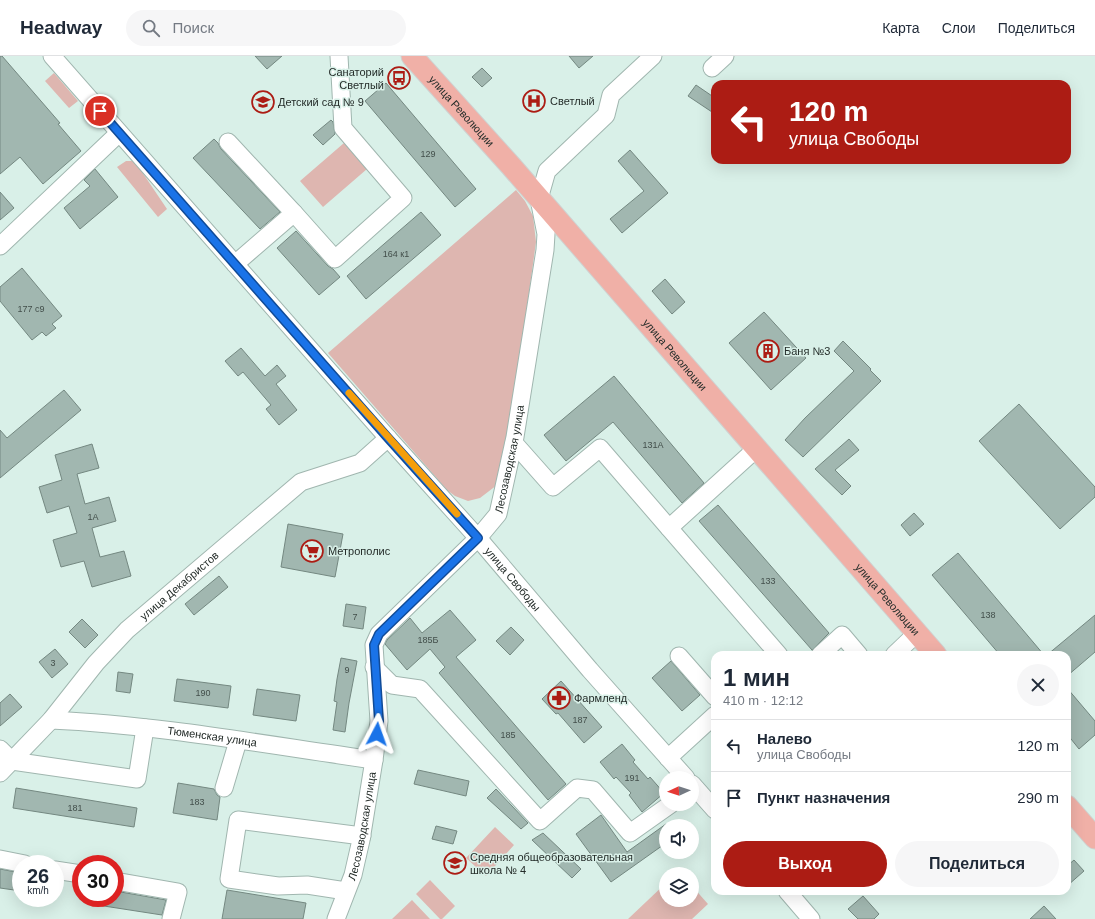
<!DOCTYPE html>
<html lang="ru">
<head>
<meta charset="utf-8">
<style>
	:root { --surface:#fff; --page:#f6f6f7; --text:#1f2937; --muted:#747a83; --line:#e0e1e3; --accent:#ac1c14 }
	body { margin:0; font-family:Helvetica,sans-serif; background:var(--page); color:var(--text); height:100vh; display:flex; flex-direction:column; font-size:15px; white-space:nowrap }
	* { box-sizing:border-box; margin:0 }
	p { font-size:13px; color:var(--muted) }
	.icon { flex:none; width:22px; height:22px; fill:none; stroke:currentColor; stroke-width:2; stroke-linecap:round; stroke-linejoin:round }
	.map { position:relative; flex:1; overflow:hidden }
	.sheet { position:absolute; left:711px; top:595px; width:360px; height:244px; display:flex; flex-direction:column; background:var(--surface); border-radius:12px; box-shadow:0 4px 16px #0002 }
	.sheet>* { flex:none }
	.top-card { position:absolute; left:711px; top:24px; width:360px; height:84px; border-radius:12px; box-shadow:0 4px 16px #0002; background:#ac1c14; color:#fff; overflow:hidden }
	.needle { width:26px; rotate:267deg }
	.fabs { position:absolute; left:659px; top:715px; display:grid; gap:8px }
	.fabs a { display:grid; place-items:center; width:40px; height:40px; border-radius:50%; background:var(--surface); box-shadow:0 4px 16px #0002; font-size:20px }
	.speed { position:absolute; left:12px; top:799px; display:flex; gap:8px; font-size:20px; font-weight:700; text-align:center }
	.speed>* { display:grid; place-content:center; width:52px; height:52px; border-radius:50%; background:var(--surface); box-shadow:0 4px 16px #0002; line-height:1 }
	.speed small { font-size:10px; font-weight:400 }
	.speed .limit { border:6px solid #d22; background:#fff; color:#111 }
	.pin { position:absolute; display:grid; place-items:center; width:34px; height:34px; color:#fff; margin:-17px; border:2px solid #fff; border-radius:50%; box-shadow:0 1px 4px #0007 }
	.me { position:absolute; width:44px; margin:-22px; rotate:4deg; stroke-linejoin:round; filter:drop-shadow(0 0 3px #0008) }
	.turn { display:flex; align-items:center; gap:14px; height:84px; padding:0 12px; font-size:18px }
	.turn .icon { width:52px; height:52px; stroke-width:2.5 }
	.turn b { display:block; font-size:28px; line-height:34px }
	.round { display:grid; place-items:center; flex:none; width:42px; height:42px; border-radius:21px; background:var(--page) }
	.summary { display:flex; align-items:center; justify-content:space-between; height:68px; padding:0 12px }
	h1 { font-size:24px; font-weight:700; line-height:30px }
	.button { display:flex; gap:8px; margin-top:auto; padding:8px 12px }
	.button a { flex:1; height:46px; border-radius:24px; background:var(--accent); color:#fff; font-size:16px; font-weight:700; line-height:46px; text-align:center }
	.button a+a { background:var(--page); color:var(--text) }
	ul { padding:0; list-style:none }
	li { display:flex; align-items:center; gap:12px; height:52px; padding:0 12px; border-top:1px solid var(--line) }
	li div { flex:1 }
	li b { display:block; font-size:15px }
	li em { font-style:normal }
	header { display:flex; align-items:center; gap:24px; box-sizing:border-box; height:56px; padding:0 20px; background:var(--surface); border-bottom:1px solid var(--line) }
	header strong { font-size:19px }
	nav { display:flex; gap:22px; margin-inline-start:auto; font-size:14px }
	.search { width:280px; height:36px; background:var(--page); display:flex; align-items:center; gap:10px; box-sizing:border-box; padding:0 14px; border-radius:22px; color:var(--muted); font-size:15px }
	.map>svg:first-child { display:block }
</style>
</head>
<body>
<header>
<strong>Headway</strong>
<div class="search"><svg class="icon" aria-label="search" viewBox="0 0 24 24"><circle cx="10" cy="10" r="6"/><path d="M15 15l6 6"/></svg>Поиск</div>
<nav><a>Карта</a><a>Слои</a><a>Поделиться</a></nav>
</header>
<div class="map">
<svg width="1095" height="863" viewBox="0 0 1095 863">
	<rect width="100%" height="100%" fill="#d9f0e8"/>
	<!-- green -->
	<path fill="#deb6b0" d="M54,17L78,45L69,52L45,25Z
		M344,87L367,113L323,151L300,125Z
		M126,105H132L138,110L167,153L158,161L117,111Z
		M516,134L525,145L533,160L536,186L508,390L497,429L480,442L468,445L455,440L447,434L328,297Z
		M495,771L514,789L486,820L466,802Z
		M430,824L455,850L442,863H440L416,838Z
		M666,827V844H692V830L708,848L692,863H628Z
		M412,844L430,863H392Z"/>
	<!-- building -->
	<path fill="#a1b7b0" stroke="#748881" d="M0,0H2L60,67L58,68L81,95L43,128L20,101L0,118Z
		M255,0H282L267,13Z
		M569,0H593L579,12Z
		M482,12L492,22L482,31L472,21Z
		M386,27L476,133L455,151L365,45Z
		M696,29L715,42V58L688,40Z
		M331,64L333,66L335,78L323,89L313,79Z
		M214,83L218,87L221,93L280,156L260,173L193,102Z
		M630,94L668,137L622,177L610,163L644,135L618,105Z
		M95,113L118,141L80,173L64,152L90,130L84,124Z
		M0,136L14,152L0,164Z
		M421,156L441,179L366,243L347,220Z
		M296,175L328,210L333,213L340,221L319,239L277,192Z
		M22,212L62,260L52,268L56,272L46,280L42,276L32,284L0,245V231Z
		M665,223L685,246L672,258L652,235Z
		M764,256L806,302L771,334L729,287Z
		M843,285L871,313L870,314L881,325L803,401L785,384L805,362L854,315L834,295Z
		M241,292L265,320L277,309L286,320L276,328L297,354L279,369L266,353L271,349L243,316L238,320L225,305Z
		M614,320L704,427L682,447L613,366L566,405L544,379Z
		M64,334L81,354L0,422V374L7,382Z
		M1019,348L1095,431V441L1060,473L979,385Z
		M849,383L859,394L835,414L851,430L842,439L815,413Z
		M92,388L99,412L77,418L85,448L109,441L116,465L92,472L100,501L124,495L131,520L92,531L84,505L61,511L53,484L77,477L69,450L47,457L39,431L62,424L55,399Z
		M718,449L829,577L812,594L699,465Z
		M914,457L924,468L910,480L901,469Z
		M288,468L343,478L335,521L281,511Z
		M958,497L1044,599H1000L932,519Z
		M219,520L228,531L194,559L185,548Z
		M346,548L366,551L363,573L343,570Z
		M450,554L476,584L456,601L566,728L548,744L439,617L445,611L430,593L407,614L385,588L387,584L410,562L422,577Z
		M1095,559V596L1067,620V599H1047Z
		M82,563L98,579L85,592L69,576Z
		M511,571L524,584L510,599L496,585Z
		M55,593L68,608L52,622L39,606Z
		M341,602L357,605L349,647L345,676L333,674L337,646L334,645L337,623Z
		M671,605L700,639L682,655L652,622Z
		M118,616L133,618L130,637L116,635Z
		M177,623L231,630L228,652L174,645Z
		M561,625L602,671L584,687L558,657L556,658L542,643Z
		M1067,632L1095,665V679L1079,693L1067,678Z
		M257,633L300,639L296,665L253,659Z
		M10,638L22,651L0,670V647Z
		M622,688L635,704L633,706L648,723L650,721L664,737L642,756L629,739L631,737L616,721L614,723L600,706Z
		M418,714L469,725L466,740L414,728Z
		M178,727L214,733L217,739L220,741L217,764L173,757Z
		M16,732L137,752L134,771L13,752Z
		M496,733L528,767L521,773L487,742Z
		M601,759L627,796L666,768V787L611,826L576,778Z
		M436,770L457,775L453,788L432,783Z
		M543,777L581,813L572,822L532,784Z
		M1074,804L1084,815L1067,830V810Z
		M0,813L21,817V835L0,832Z
		M227,834L306,847L303,863H222Z
		M115,835L166,844L162,859L91,848V842H115Z
		M863,840L879,858L874,863H858L848,853Z
		M1044,850L1056,863H1030Z"/>
	<g fill="none" stroke-linecap="round" stroke-linejoin="round">
		<!-- minor casing -->
		<g stroke="#a0b6af" stroke-width="19">
			<g id="minor">
				<path id="s1" d="M52,0L388,382L478,482L590,614L686,722"/>
				<path d="M712,12L725,0"/>
				<path d="M228,86L294,157"/>
				<path d="M0,190L119,77"/>
				<path d="M235,208L294,157L335,203L403,142L343,72L339,0"/>
				<path d="M514,387L553,431L600,392L669,472L756,393"/>
				<path d="M669,472L779,599"/>
				<path d="M820,599L842,579L859,599"/>
				<path d="M894,599L917,577"/>
				<path d="M679,600L715,641"/>
				<path d="M374,611L392,629L420,633L540,765L577,732L593,734L630,777L671,748"/>
				<path id="s2" d="M51,664C159,669 267,689 374,704"/>
				<path d="M0,693L12,705L137,723L145,672"/>
				<path d="M668,702L715,659"/>
				<path id="s3" d="M0,717L51,664L96,607L127,574L301,426L360,407L388,382"/>
				<path d="M692,728L715,754"/>
				<path d="M224,732L238,685"/>
				<path d="M0,803L25,808"/>
				<path d="M55,814L81,818"/>
				<path d="M115,825L178,836L171,863"/>
				<path d="M346,835L307,829L278,830L229,823L238,764L362,780"/>
				<path d="M787,835L811,863"/>
				<path id="s4" d="M336,863L353,819L361,784L374,704L379,665L374,589L379,578L478,482L498,458L515,381L545,194L546,178L539,143L547,115L606,59L611,39L653,0"/>
			</g>
		</g>
		<!-- major casing -->
		<g stroke="#cfd1d0" stroke-width="23">
			<g id="major">
				<path id="s5" d="M412,0L511,110L936,599"/>
				<path d="M1067,750L1095,782"/>
			</g>
		</g>
		<!-- minor -->
		<use href="#minor" stroke="#fff" stroke-width="17"/>
		<!-- major -->
		<use href="#major" stroke="#f0b0a7" stroke-width="21"/>
	</g>
	<g fill="none" stroke-linecap="round" stroke-linejoin="round">
		<!-- route casing -->
		<g stroke="#114b97" stroke-width="10">
			<path id="route" d="M100,55L388,382L478,482L379,578L374,589L379,665L377,678"/>
		</g>
		<!-- route -->
		<use href="#route" stroke="#1a73e8" stroke-width="7"/>
		<!-- slow -->
		<path stroke="#f59e0b" stroke-width="7" d="M349,337L457,458"/>
	</g>
	<!-- icons -->
	<defs>
		<g id="bus-ring" transform="scale(1.15)"><circle r="9.5" fill="#d9f0e8" stroke="#ac1c14" stroke-width="1.5"/><path d="M-5-6H5V4H4V6H2V4H-2V6H-4V4H-5ZM-3.5-4V0h7V-4ZM-3.5 1.2v1.5H-2V1.2ZM2 1.2v1.5H3.5V1.2Z" fill="#ac1c14"/></g>
		<g id="hospital-ring" transform="scale(1.15)"><circle r="9.5" fill="#d9f0e8" stroke="#ac1c14" stroke-width="1.5"/><path d="M-5-5h3v3.5h4V-5h3V5h-3V1.5h-4V5h-3Z" fill="#ac1c14"/></g>
		<g id="school-ring" transform="scale(1.15)"><circle r="9.5" fill="#d9f0e8" stroke="#ac1c14" stroke-width="1.5"/><path d="M0-5L7-2L0 1L-7-2ZM-4 1L0 2.5L4 1V4Q0 6-4 4Z" fill="#ac1c14"/></g>
		<g id="building-ring" transform="scale(1.15)"><circle r="9.5" fill="#d9f0e8" stroke="#ac1c14" stroke-width="1.5"/><path d="M-4-6H4V6H1V3H-1V6H-4ZM-2.5-4.3h1.7v1.8h-1.7ZM.8-4.3h1.7v1.8H.8ZM-2.5-1h1.7V.8h-1.7ZM.8-1h1.7V.8H.8Z" fill="#ac1c14"/></g>
		<g id="supermarket-ring" transform="scale(1.15)"><circle r="9.5" fill="#d9f0e8" stroke="#ac1c14" stroke-width="1.5"/><path d="M-6-5.5h2.5l.6 2H6L4.5 2H-2.5L-4.4-4H-6ZM-1.5 3.2a1.3 1.3 0 1 0 .1 0ZM3 3.2a1.3 1.3 0 1 0 .1 0Z" fill="#ac1c14"/></g>
		<g id="pharmacy-ring" transform="scale(1.15)"><circle r="9.5" fill="#d9f0e8" stroke="#ac1c14" stroke-width="1.5"/><path d="M-2-6h4v4h4v4h-4v4h-4v-4h-4v-4h4Z" fill="#ac1c14"/></g>
	</defs>
	<g fill-rule="evenodd">
		<use href="#bus-ring" x="399" y="22"/>
		<use href="#hospital-ring" x="534" y="45"/>
		<use href="#school-ring" x="263" y="46"/>
		<use href="#building-ring" x="768" y="295"/>
		<use href="#supermarket-ring" x="312" y="495"/>
		<use href="#pharmacy-ring" x="559" y="642"/>
		<use href="#school-ring" x="455" y="807"/>
	</g>
	<g text-anchor="middle" stroke-width="3" stroke-linejoin="round" paint-order="stroke">
		<!-- number labels -->
		<g font-size="9" fill="#434f4b">
			<text x="428" y="101">129</text>
			<text x="396" y="201">164 к1</text>
			<text x="31" y="256">177 с9</text>
			<text x="653" y="392">131А</text>
			<text x="93" y="464">1А</text>
			<text x="768" y="528">133</text>
			<text x="988" y="562">138</text>
			<text x="355" y="564">7</text>
			<text x="428" y="587">185Б</text>
			<text x="53" y="610">3</text>
			<text x="347" y="617">9</text>
			<text x="203" y="640">190</text>
			<text x="580" y="667">187</text>
			<text x="508" y="682">185</text>
			<text x="632" y="725">191</text>
			<text x="197" y="749">183</text>
			<text x="75" y="755">181</text>
		</g>
		<!-- poi labels -->
		<g font-size="11" fill="#242c29" stroke="#d9f0e8" text-anchor="start">
			<text x="384" y="20" text-anchor="end">Санаторий<tspan x="384" dy="13">Светлый</tspan></text>
			<text x="550" y="49">Светлый</text>
			<text x="278" y="50">Детский сад № 9</text>
			<text x="784" y="299">Баня №3</text>
			<text x="328" y="499">Метрополис</text>
			<text x="574" y="646">Фармленд</text>
			<text x="470" y="805">Средняя общеобразовательная<tspan x="470" dy="13">школа № 4</tspan></text>
		</g>
		<!-- street labels -->
		<g font-size="11" fill="#242c29" stroke="#d9f0e8">
			<text dy="4" stroke="none"><textPath href="#s5" startOffset="74">улица Революции</textPath></text>
			<text dy="4" stroke="none"><textPath href="#s5" startOffset="398">улица Революции</textPath></text>
			<text dy="4" stroke="none"><textPath href="#s4" startOffset="517">Лесозаводская улица</textPath></text>
			<text dy="4" stroke="none"><textPath href="#s1" startOffset="697">улица Свободы</textPath></text>
			<text dy="4" stroke="none"><textPath href="#s3" startOffset="260">улица Декабристов</textPath></text>
			<text dy="4" stroke="none"><textPath href="#s5" startOffset="722">улица Революции</textPath></text>
			<text dy="4" stroke="none"><textPath href="#s2" startOffset="162">Тюменская улица</textPath></text>
			<text dy="4" stroke="none"><textPath href="#s4" startOffset="97">Лесозаводская улица</textPath></text>
		</g>
	</g>
</svg>
<div class="fabs">
<a><svg class="needle" viewBox="-14 -14 28 28"><path d="M0-13l5 13h-10z" fill="#e53935"/><path d="M0 13l5-13h-10z" fill="#747a83"/></svg></a>
<a><svg class="icon" aria-label="sound" viewBox="0 0 24 24"><path d="M4 9h4l5-4v14l-5-4H4zM17 9q2 3 0 6"/></svg></a>
<a><svg class="icon" aria-label="layers" viewBox="0 0 24 24"><path d="M12 4l9 5-9 5-9-5zM3 14l9 5 9-5"/></svg></a>
</div>
<div class="speed"><div>26<small>km/h</small></div><div class="limit">30</div></div>
<div class="pin" style="left:100px;top:55px;background:#d93025"><svg class="icon" aria-label="arrive" viewBox="0 0 24 24"><path d="M6 21V4h12l-3 4 3 4H6"/></svg></div>
<svg class="me" style="left:377px;top:678px" viewBox="-20 -20 40 40"><path d="M0-17L14 15 0 8-14 15z" fill="#1a73e8" stroke="#fff" stroke-width="4"/></svg>
<div class="top-card">
<div class="turn"><svg class="icon" aria-label="left" viewBox="0 0 24 24"><path d="M17 20v-9H6M10 6l-5 5 5 5"/></svg><div><b>120 m</b>улица Свободы</div></div>
</div>
<section class="sheet">
<div class="summary"><div><h1>1 мин</h1><p>410 m · 12:12</p></div><a class="round"><svg class="icon" aria-label="close" viewBox="0 0 24 24"><path d="M6 6l12 12M18 6L6 18"/></svg></a></div>
<ul>
<li><svg class="icon" aria-label="left" viewBox="0 0 24 24"><path d="M17 20v-9H6M10 6l-5 5 5 5"/></svg><div><b>Налево</b><p>улица Свободы</p></div><em>120 m</em></li>
<li><svg class="icon" aria-label="arrive" viewBox="0 0 24 24"><path d="M6 21V4h12l-3 4 3 4H6"/></svg><div><b>Пункт назначения</b></div><em>290 m</em></li>
</ul>
<div class="button"><a>Выход</a><a>Поделиться</a></div>
</section>
</div>
</body>
</html>
